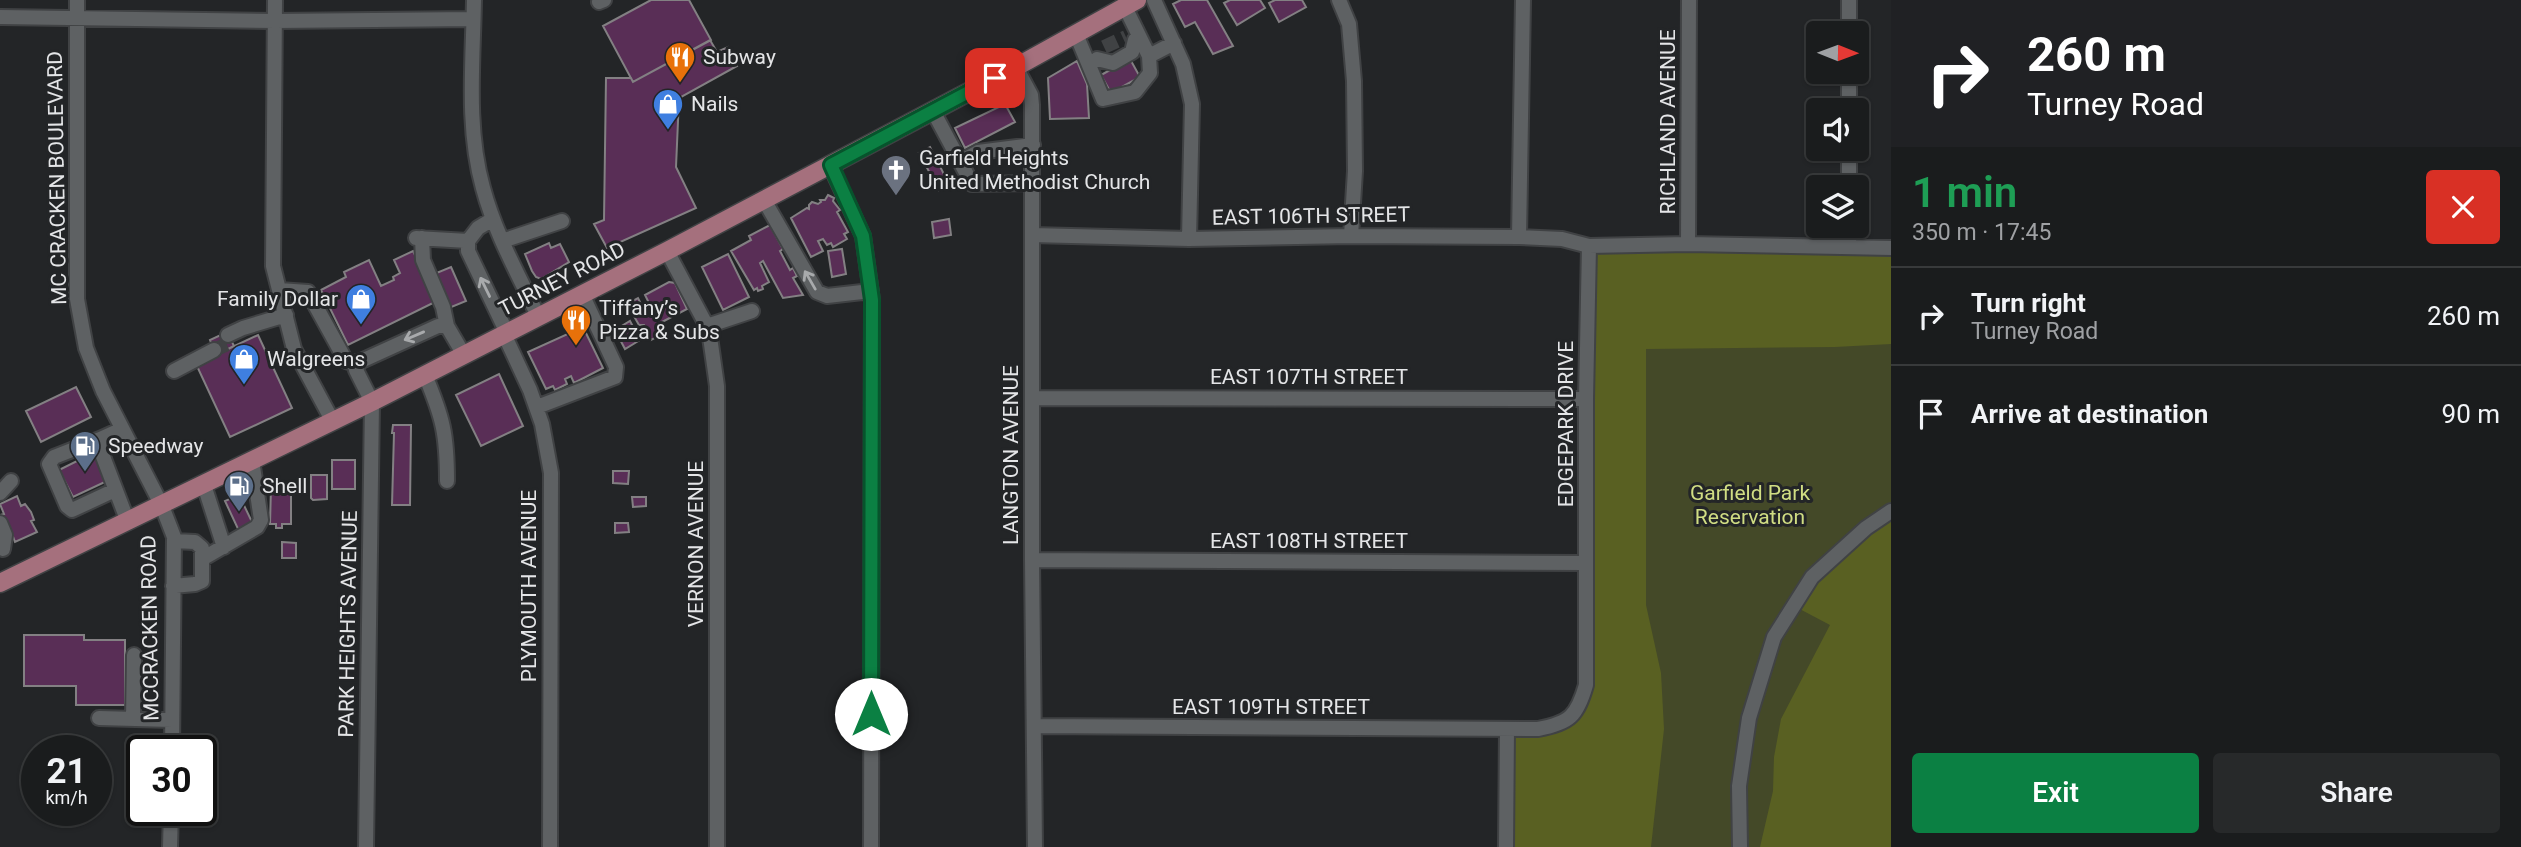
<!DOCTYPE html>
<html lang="en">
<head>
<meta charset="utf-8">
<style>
	:root { --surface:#1a1c1d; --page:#27292a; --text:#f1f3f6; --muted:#9fa1a4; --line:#383a3b; --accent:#0b8043 }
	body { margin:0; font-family:Roboto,sans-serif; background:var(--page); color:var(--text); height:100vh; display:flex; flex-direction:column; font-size:26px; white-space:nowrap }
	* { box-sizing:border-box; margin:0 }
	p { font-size:23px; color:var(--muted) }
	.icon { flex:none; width:38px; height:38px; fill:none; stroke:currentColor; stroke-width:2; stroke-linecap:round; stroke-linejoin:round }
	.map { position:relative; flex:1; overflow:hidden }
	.sheet { display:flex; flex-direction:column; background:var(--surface); width:630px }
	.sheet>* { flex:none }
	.banner { background:#202124; color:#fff; overflow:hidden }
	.needle { width:46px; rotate:91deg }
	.fabs { position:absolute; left:1806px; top:21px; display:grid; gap:14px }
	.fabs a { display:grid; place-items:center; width:63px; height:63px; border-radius:7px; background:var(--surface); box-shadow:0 2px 5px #0004,0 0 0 2px var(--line); font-size:35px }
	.speed { position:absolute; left:21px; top:735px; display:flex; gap:14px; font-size:35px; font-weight:700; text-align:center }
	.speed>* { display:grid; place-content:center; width:91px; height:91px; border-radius:50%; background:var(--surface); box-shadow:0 2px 5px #0004,0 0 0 2px var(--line); line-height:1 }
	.speed small { font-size:18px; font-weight:400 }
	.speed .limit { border:4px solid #111; border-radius:10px; background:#fff; color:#111 }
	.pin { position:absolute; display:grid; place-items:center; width:60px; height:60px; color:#fff; margin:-30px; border-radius:14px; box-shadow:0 4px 10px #0006 }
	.me { position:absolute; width:77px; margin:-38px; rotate:0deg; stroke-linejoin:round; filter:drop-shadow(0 0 5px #0008) }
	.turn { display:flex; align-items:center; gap:24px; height:147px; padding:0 21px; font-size:32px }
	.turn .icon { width:91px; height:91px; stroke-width:2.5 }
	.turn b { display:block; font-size:49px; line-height:60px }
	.round { display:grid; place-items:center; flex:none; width:74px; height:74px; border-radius:7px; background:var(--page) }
	.summary { display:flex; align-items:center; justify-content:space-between; height:119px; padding:0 21px }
	h1 { font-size:42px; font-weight:600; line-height:52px; color:#1e9e55 }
	.button { display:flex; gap:14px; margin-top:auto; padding:14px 21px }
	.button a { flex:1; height:80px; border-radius:7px; background:var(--accent); color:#fff; font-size:28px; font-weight:600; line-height:80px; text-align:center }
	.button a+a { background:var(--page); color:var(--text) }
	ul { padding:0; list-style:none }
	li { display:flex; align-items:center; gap:21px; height:98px; padding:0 21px; border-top:2px solid var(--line) }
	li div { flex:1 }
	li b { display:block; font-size:26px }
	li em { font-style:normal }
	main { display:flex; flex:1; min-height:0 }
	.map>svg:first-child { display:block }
</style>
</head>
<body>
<main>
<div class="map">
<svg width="1891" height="847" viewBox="0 0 1891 847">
	<rect width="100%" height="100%" fill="#232527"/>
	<!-- green -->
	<path fill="#444928" d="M1608,264L1891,270V847H1527L1608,743Z"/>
	<!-- forest -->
	<path fill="#596022" d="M1589,246L1891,248V344L1835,347L1646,349V605L1661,673L1664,729L1651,847H1506L1507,729H1538L1580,704Z
		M1891,511V847H1760L1773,791L1774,757L1781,719L1830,625L1794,606L1812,577Z"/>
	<!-- building -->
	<path fill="#592e56" stroke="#838083" stroke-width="2" d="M651,0H689L711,40L633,82L603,26Z
		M1181,0H1207L1233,46L1213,54L1195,22L1185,27L1173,4Z
		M1230,0H1260L1265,8L1237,25L1224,3Z
		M1275,0H1302L1306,7L1279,22L1269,3Z
		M710,40L717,52L728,47L737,66L679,98L676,167L696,208L607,248L594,224L604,220L606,78H631L633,82Z
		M1130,59L1140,77L1111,93L1101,75Z
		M1077,61L1087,84L1089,118L1050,119L1048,78Z
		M1005,104L1015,122L965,148L955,128Z
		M930,147L949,184L939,190L919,153Z
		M828,195L834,198L833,201L840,210L837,212L848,232L844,234L847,239L833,247L831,243L827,245L823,239L818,241L823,251L811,257L791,218L807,208L809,209V205L812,202L818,204L821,202L820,200H825Z
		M949,219L951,235L934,238L932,222Z
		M770,225L783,249L780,251L790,270L793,268L797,276L793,278L803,295L783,298L763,261L760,263L769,282L762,286L763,289L758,291L757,288L754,290L731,251L751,240L749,236Z
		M549,243L551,248L560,244L569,262L541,279L536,277L532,271L525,254Z
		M842,249L846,274L832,277L828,251Z
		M413,251L437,301L348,345L321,290L346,277L344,272L369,260L381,286L394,280L393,277L400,273L394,260Z
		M728,254L749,297L723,310L702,267Z
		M451,267L466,301L449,308L434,274Z
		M669,282L675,283L687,309L660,323L665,333L651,340L644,325H639L627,304L638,298L642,306L649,303L645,295Z
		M630,321L640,340L625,349L615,330Z
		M583,327L603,368L574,383L571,376L565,379L567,384L555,390L553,386L546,389L528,352Z
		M227,332L234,346L216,355L210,340Z
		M258,335L292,408L230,437L196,364Z
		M499,374L523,426L481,446L456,395Z
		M76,387L91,417L41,442L26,411Z
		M393,425H411L410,505H392L394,433H392Z
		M93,453L107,481L73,497L59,470Z
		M332,460H355V489H332Z
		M613,471H629L628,484L613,483Z
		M311,475H327V499L313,500L311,498Z
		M275,485H287V488H291V524H282V528H276V524H270L271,487L275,488Z
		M239,495L253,524L239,531L225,501Z
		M17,496L21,506L25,504L31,512L34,520L31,521L37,532L15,542L11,531L0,521V515L4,514L0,504Z
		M632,497H646V506L633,507Z
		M615,523H628L629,532L615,533Z
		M282,542L296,543V558H282Z
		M24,635H84V640H125V705H76V686H24Z"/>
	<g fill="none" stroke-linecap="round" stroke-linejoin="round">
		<!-- minor-tunnel -->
		<path stroke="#404244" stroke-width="14" stroke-dasharray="14 7" stroke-linecap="butt" d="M1104,47L1126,37
			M214,350L232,342"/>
		<!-- minor casing -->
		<g stroke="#404244" stroke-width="18">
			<path id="minor" d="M77,0V299L86,348L103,391L162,506L174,537L172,751
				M275,0L273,266L294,349L332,420
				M474,0C473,62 466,128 483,188C495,233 518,274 538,316
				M1154,0L1183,64L1192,104L1189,239
				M1339,0L1349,24L1354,81L1355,171L1351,236
				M599,2L604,0
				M1125,7L1149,56
				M0,17L275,21L473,19
				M1849,33V0
				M1076,34L1103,99L1135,92L1150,73L1149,56L1174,43
				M1097,59L1113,63L1132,52L1135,40
				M1016,67L1031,95L1032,105V560L1035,847
				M1849,110V72
				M933,111L972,184L1033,183
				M960,162L978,152L1033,145
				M830,165L863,236L872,300L871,847
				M1849,187V149
				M764,200L817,292L827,296L871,291
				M1032,235L1189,239L1351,236L1519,237L1562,239L1589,246L1688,244L1891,248
				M1519,237L1523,0
				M416,238L468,241L478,228L493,219
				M422,238L423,260L443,307L447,326
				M468,241V251L507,333
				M502,241L562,221
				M1688,244L1689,0
				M1849,247V226
				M667,251L709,330L717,386V847
				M279,290L308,292L346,361L352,363L359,362
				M707,326L752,311
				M504,334L530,390L542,424L551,473L550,847
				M228,335L243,328L286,315
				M174,371L214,350
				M425,375C443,418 447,434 447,481
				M1033,398L1586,399
				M537,407L615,377L616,367L582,294
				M122,429L100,439L99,446L128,522
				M100,439L54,457L49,464L67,506L72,510L115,490
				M204,485L224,547
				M0,493L11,481
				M0,523L5,535L3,549
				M202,559L257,527L261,520L252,460
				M1032,560L1586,563
				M173,586L195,584L202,581V548L195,542L174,541
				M99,718L172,720
				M133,719L134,655
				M1035,726L1538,729C1570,723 1577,716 1586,685V399L1589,246
				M170,847L171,810
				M366,847L372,402L356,370L359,362L438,326H447L464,355
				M1506,847L1507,729
				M1740,847L1739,786L1749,718L1774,637L1812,577L1866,528L1891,511"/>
		</g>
		<!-- major casing -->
		<g stroke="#404244" stroke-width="21">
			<path id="major" d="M0,583L372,402L667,251L1016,67L1137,0"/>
		</g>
		<!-- minor -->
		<use href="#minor" stroke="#5e6163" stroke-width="14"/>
		<!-- major -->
		<use href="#major" stroke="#a5707d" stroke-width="18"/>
	</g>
	<!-- one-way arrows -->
	<defs><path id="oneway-shaft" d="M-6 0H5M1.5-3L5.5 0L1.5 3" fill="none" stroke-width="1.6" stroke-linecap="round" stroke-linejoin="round" transform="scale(1.75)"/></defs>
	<g stroke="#a8aaac">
		<use href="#oneway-shaft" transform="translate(810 280) rotate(-120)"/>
		<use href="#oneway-shaft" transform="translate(485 287) rotate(-116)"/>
		<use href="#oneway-shaft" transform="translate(414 336) rotate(157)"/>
	</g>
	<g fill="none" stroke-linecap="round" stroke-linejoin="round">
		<!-- route casing -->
		<g stroke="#07532c" stroke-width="18">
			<path id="route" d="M871,714L872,300L863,236L831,165L995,78"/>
		</g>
		<!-- route -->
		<use href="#route" stroke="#0b8043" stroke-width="12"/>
	</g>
	<!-- icons -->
	<defs>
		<g id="restaurant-pin" transform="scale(1.575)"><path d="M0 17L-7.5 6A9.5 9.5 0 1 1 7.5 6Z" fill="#e8710a" stroke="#232527"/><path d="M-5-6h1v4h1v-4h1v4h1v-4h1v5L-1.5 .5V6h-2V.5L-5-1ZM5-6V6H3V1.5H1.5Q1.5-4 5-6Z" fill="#fff"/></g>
		<g id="shop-pin" transform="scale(1.575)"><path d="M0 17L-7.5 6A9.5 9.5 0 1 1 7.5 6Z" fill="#3f7fe0" stroke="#232527"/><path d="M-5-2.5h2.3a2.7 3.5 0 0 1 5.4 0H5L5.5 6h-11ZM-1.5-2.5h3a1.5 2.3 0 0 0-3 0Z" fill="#fff"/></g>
		<g id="church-pin" transform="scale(1.575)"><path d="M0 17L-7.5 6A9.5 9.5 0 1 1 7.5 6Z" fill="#6b7280" stroke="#232527"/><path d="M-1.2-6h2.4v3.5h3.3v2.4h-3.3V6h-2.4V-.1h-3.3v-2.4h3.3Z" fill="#fff"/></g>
		<g id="fuel-pin" transform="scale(1.575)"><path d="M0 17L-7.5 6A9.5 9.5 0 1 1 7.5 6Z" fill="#5c6f8a" stroke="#232527"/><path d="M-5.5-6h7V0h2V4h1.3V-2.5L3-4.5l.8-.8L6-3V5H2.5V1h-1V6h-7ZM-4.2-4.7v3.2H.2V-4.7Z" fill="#fff"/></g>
	</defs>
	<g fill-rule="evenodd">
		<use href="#restaurant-pin" x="680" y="57"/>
		<use href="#shop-pin" x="668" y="104"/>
		<use href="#church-pin" x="896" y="170"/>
		<use href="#shop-pin" x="361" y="299"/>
		<use href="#restaurant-pin" x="576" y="320"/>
		<use href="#shop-pin" x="244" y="359"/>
		<use href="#fuel-pin" x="85" y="446"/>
		<use href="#fuel-pin" x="239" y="486"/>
	</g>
	<g text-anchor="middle" stroke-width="6" stroke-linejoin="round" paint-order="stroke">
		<!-- poi labels -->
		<g font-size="21" fill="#e4e5e7" stroke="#232527" text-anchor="start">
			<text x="703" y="64">Subway</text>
			<text x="691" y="111">Nails</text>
			<text x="919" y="165">Garfield Heights<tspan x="919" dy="24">United Methodist Church</tspan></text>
			<text x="338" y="306" text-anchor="end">Family Dollar</text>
			<text x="599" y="315">Tiffany’s<tspan x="599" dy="24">Pizza &amp; Subs</tspan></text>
			<text x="267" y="366">Walgreens</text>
			<text x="108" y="453">Speedway</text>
			<text x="262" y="493">Shell</text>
		</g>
		<!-- street labels -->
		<g font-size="21" fill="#e4e5e7" stroke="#232527">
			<text transform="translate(1668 122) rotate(-90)" y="7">RICHLAND AVENUE</text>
			<text transform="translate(57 178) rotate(-91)" y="7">MC CRACKEN BOULEVARD</text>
			<text transform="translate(1311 216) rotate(-1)" y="7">EAST 106TH STREET</text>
			<text transform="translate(562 279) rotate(-27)" y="7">TURNEY ROAD</text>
			<text x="1309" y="384">EAST 107TH STREET</text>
			<text transform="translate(1566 424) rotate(-90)" y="7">EDGEPARK DRIVE</text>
			<text transform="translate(1011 455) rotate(-90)" y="7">LANGTON AVENUE</text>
			<text x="1309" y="548">EAST 108TH STREET</text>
			<text transform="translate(696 544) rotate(-90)" y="7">VERNON AVENUE</text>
			<text transform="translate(529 586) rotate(-90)" y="7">PLYMOUTH AVENUE</text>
			<text transform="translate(348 624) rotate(-89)" y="7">PARK HEIGHTS AVENUE</text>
			<text transform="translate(150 628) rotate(-91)" y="7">MCCRACKEN ROAD</text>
			<text x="1271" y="714">EAST 109TH STREET</text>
		</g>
		<!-- park labels -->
		<g font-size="21" fill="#d0dd83" stroke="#232527">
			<text x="1750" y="500">Garfield Park<tspan x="1750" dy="24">Reservation</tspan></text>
		</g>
	</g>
</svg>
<div class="fabs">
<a><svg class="needle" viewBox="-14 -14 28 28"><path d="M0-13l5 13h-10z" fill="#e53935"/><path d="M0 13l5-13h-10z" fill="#9fa1a4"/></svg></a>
<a><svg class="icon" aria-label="sound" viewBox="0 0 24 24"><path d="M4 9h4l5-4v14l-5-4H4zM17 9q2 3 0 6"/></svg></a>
<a><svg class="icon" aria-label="layers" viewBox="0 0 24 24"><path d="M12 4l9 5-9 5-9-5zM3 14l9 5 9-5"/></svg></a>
</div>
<div class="speed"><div>21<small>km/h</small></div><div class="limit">30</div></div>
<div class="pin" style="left:995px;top:78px;background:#d93025"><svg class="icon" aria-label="arrive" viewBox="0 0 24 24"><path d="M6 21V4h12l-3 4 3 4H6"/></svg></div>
<svg class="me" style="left:871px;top:714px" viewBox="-20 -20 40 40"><circle r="19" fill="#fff"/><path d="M0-13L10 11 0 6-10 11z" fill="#0b8043"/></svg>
</div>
<section class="sheet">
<div class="banner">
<div class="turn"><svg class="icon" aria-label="right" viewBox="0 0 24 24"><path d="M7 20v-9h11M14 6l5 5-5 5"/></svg><div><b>260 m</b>Turney Road</div></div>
</div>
<div class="summary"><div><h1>1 min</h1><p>350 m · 17:45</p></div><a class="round" style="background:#d93025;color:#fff"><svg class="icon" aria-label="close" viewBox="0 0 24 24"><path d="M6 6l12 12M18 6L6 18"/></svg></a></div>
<ul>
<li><svg class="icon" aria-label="right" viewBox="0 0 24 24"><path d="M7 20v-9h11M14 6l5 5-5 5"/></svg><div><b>Turn right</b><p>Turney Road</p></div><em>260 m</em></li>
<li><svg class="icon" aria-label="arrive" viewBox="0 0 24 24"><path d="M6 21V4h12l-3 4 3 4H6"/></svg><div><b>Arrive at destination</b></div><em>90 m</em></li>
</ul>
<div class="button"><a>Exit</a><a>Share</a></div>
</section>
</main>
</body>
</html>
